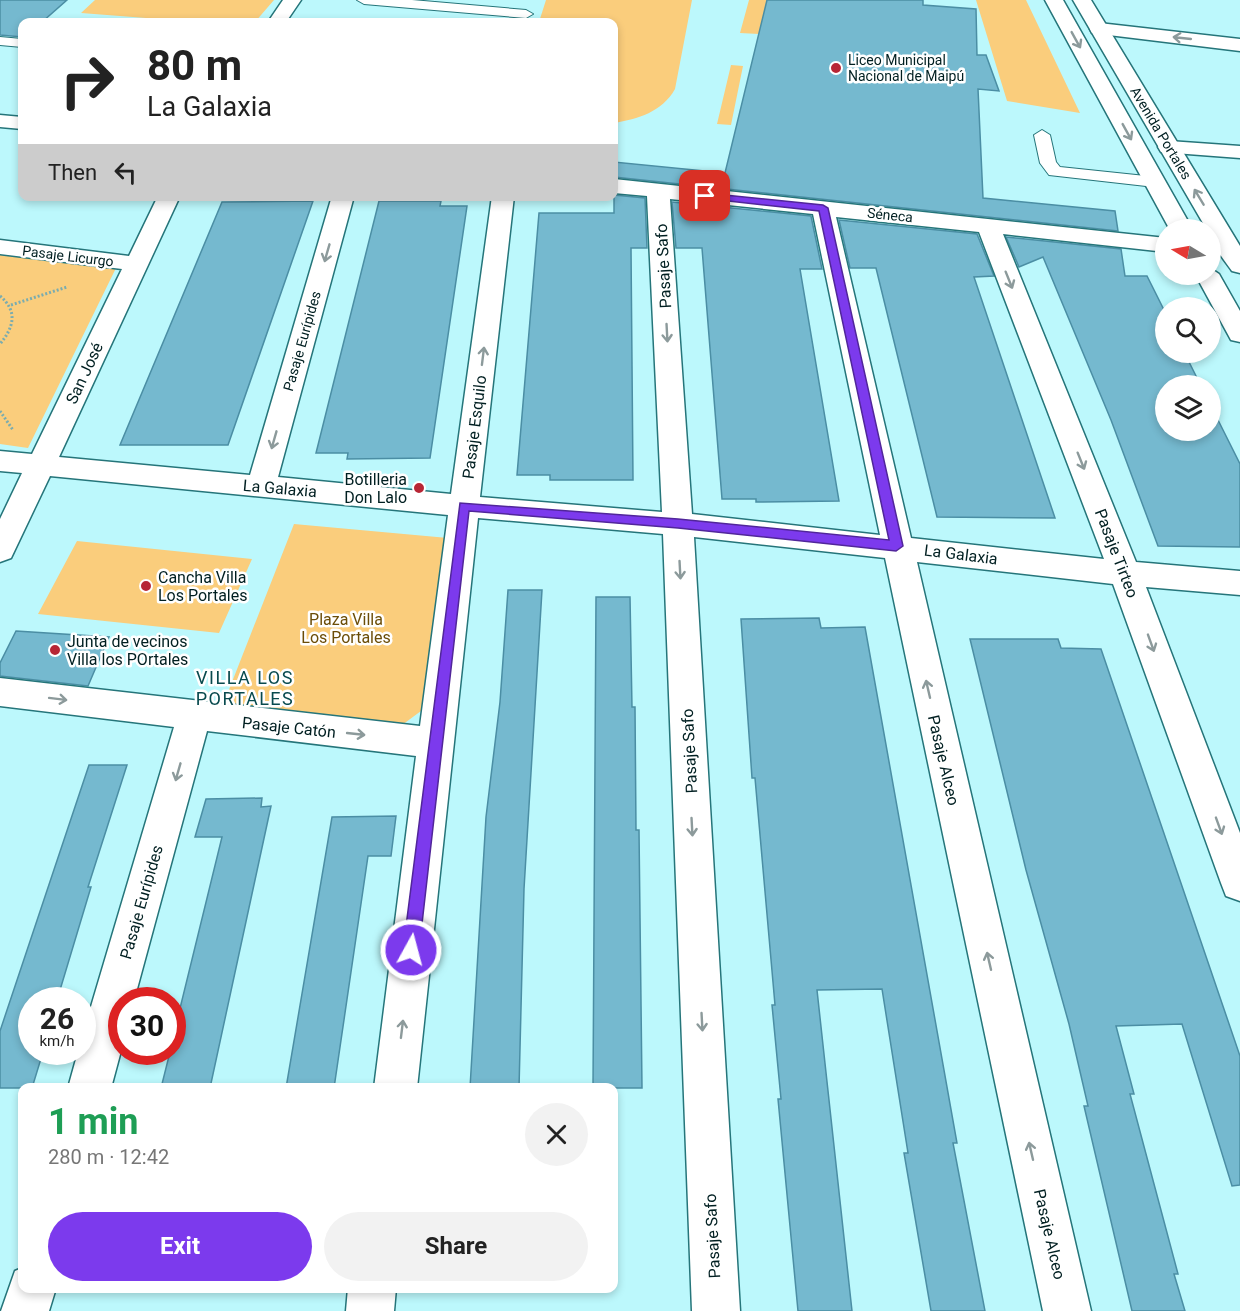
<!DOCTYPE html>
<html lang="en">
<head>
<meta charset="utf-8">
<style>
	:root { --surface:#fff; --page:#f2f2f2; --text:#222; --muted:#767676; --accent:#7c3aed }
	body { margin:0; font-family:Roboto,sans-serif; background:var(--page); color:var(--text); height:100vh; display:flex; flex-direction:column; font-size:22px; white-space:nowrap }
	* { box-sizing:border-box; margin:0 }
	p { font-size:20px; color:var(--muted) }
	.icon { flex:none; width:33px; height:33px; fill:none; stroke:currentColor; stroke-width:2; stroke-linecap:round; stroke-linejoin:round }
	.map { position:relative; flex:1; overflow:hidden }
	.sheet { position:absolute; left:18px; top:1083px; width:600px; height:210px; display:flex; flex-direction:column; background:var(--surface); border-radius:12px; box-shadow:0 3px 9px #0003 }
	.sheet>* { flex:none }
	.guide { position:absolute; left:18px; top:18px; width:600px; height:183px; border-radius:12px; box-shadow:0 3px 9px #0003; background:#fff; color:var(--text); overflow:hidden }
	.needle { width:39px; rotate:280deg }
	.fabs { position:absolute; left:1155px; top:219px; display:grid; gap:12px }
	.fabs a { display:grid; place-items:center; width:66px; height:66px; border-radius:50%; background:var(--surface); box-shadow:0 3px 9px #0003; font-size:30px }
	.speed { position:absolute; left:18px; top:987px; display:flex; gap:12px; font-size:30px; font-weight:700; text-align:center }
	.speed>* { display:grid; place-content:center; width:78px; height:78px; border-radius:50%; background:var(--surface); box-shadow:0 3px 9px #0003; line-height:1 }
	.speed small { font-size:15px; font-weight:400 }
	.speed .limit { border:9px solid #d22; background:#fff; color:#111 }
	.pin { position:absolute; display:grid; place-items:center; width:51px; height:51px; color:#fff; margin:-26px; border-radius:12px; box-shadow:0 3px 9px #0006 }
	.me { position:absolute; width:66px; margin:-33px; rotate:7deg; stroke-linejoin:round; filter:drop-shadow(0 0 4px #0008) }
	.turn { display:flex; align-items:center; gap:21px; height:126px; padding:0 30px; font-size:27px }
	.turn .icon { width:78px; height:78px; stroke-width:2.5 }
	.turn b { display:block; font-size:42px; line-height:51px }
	.then { display:flex; align-items:center; height:57px; padding:0 30px; background:#0003; gap:12px; font-size:22px }
	.round { display:grid; place-items:center; flex:none; width:63px; height:63px; border-radius:32px; background:var(--page) }
	.summary { display:flex; align-items:center; justify-content:space-between; height:102px; padding:0 30px }
	h1 { font-size:36px; font-weight:700; line-height:45px; color:#1e9e55 }
	.button { display:flex; gap:12px; margin-top:auto; padding:12px 30px }
	.button a { flex:1; height:69px; border-radius:36px; background:var(--accent); color:#fff; font-size:24px; font-weight:700; line-height:69px; text-align:center }
	.button a+a { background:var(--page); color:var(--text) }
	.map>svg:first-child { display:block }
</style>
</head>
<body>
<div class="map">
<svg width="1240" height="1311" viewBox="0 0 1240 1311">
	<rect width="100%" height="100%" fill="#bcf8fc"/>
	<!-- green -->
	<path fill="#facd7c" d="M95,0H274L255,22H198L81,13Z
		M546,0H692L675,89C662,112 638,119 614,123V22H539Z
		M749,0H767L759,34L740,33Z
		M976,0H1026L1080,113L1007,101Z
		M731,65L743,66L731,125L717,124Z
		M0,254L116,268L28,448L0,444Z
		M294,524L448,538L421,711L402,725L223,705Z
		M77,541L252,559L219,633L38,614Z"/>
	<!-- building -->
	<path fill="#75b9cf" stroke="#4b8ea4" stroke-width="1.5" d="M0,0H67L42,22H22V37L0,35Z
		M767,0H923V5L976,9L977,55H986L999,91L978,89L983,198L1115,211L1118,231L614,177V162L725,173Z
		M614,195L645,198L647,248H631L633,480H550V475H517L539,213H614Z
		M313,201L228,445H120L222,202Z
		M379,201H441L440,206H467L430,458L347,459L348,453H316Z
		M672,202L811,216L822,269H800L839,501L756,502V499H722L702,248H676Z
		M839,220L977,234L994,276L974,277L1055,518L937,517L876,268H850Z
		M1006,237L1121,249L1125,276H1147L1166,314V352H1184L1201,386H1166V430H1210V404L1240,464V547L1158,546L1111,420L1043,257L1019,267Z
		M508,590H542L524,889L519,1088H470L486,817L500,702Z
		M596,597H630L632,707H635L636,830H639L642,1088H593Z
		M819,618L821,628L865,627L957,1143H953L985,1311H931L904,1153H908L882,989L817,990L852,1311H798L778,1099H781L772,1005H775L755,778H752L741,619Z
		M16,631L109,637L88,686L0,676V663Z
		M970,639H1058L1061,648L1101,649L1240,1056V1185L1232,1186L1182,1024L1116,1026L1134,1094H1130L1178,1274H1174L1185,1311H1132L1084,1106H1088L1069,1024L1026,870Z
		M89,765H127L88,887H91L57,1000H32V1052H43L32,1088H0V1031Z
		M262,798L261,807L271,806L210,1088H161L170,1052H172V1041L222,837H195L206,799Z
		M396,816L391,856H368L334,1088H286L332,817Z"/>
	<g fill="none" stroke-linecap="round" stroke-linejoin="round">
		<!-- service casing -->
		<g stroke="#25757a" stroke-width="2">
			<path id="service" d="M357,0H412L526,10L533,14L526,18L364,4Z
				M0,37L22,39V47L0,45Z
				M1042,130L1050,135L1056,162L1060,167L1155,177L1164,182L1155,187L1049,175L1040,163L1034,135Z"/>
		</g>
		<!-- minor casing -->
		<g stroke="#25757a" stroke-width="3">
			<path id="minor" d="M283,0H301L286,22H268Z
				M1099,23L1240,39V51L1092,33L1090,29L1092,25Z
				M0,115L22,117V129L0,127Z
				M1169,141L1240,146V158L1161,152L1158,147L1161,142Z
				M614,179L1166,238V252L1003,234L1136,562L1240,571V595L1146,587L1240,833V901L1226,896L1221,883L1113,584L917,562L1091,1311H1043L885,558L694,537L740,1311H692L663,534L478,518L417,1088H374L416,756L207,731L134,1000H122V1047L111,1088H68L78,1052H82V1037L174,727L0,706V678L420,726L448,515L50,476L11,558L0,562V519L22,473L0,471V451L32,454L122,269L0,254V240L129,256L158,196H180L59,457L250,475L332,196H354L278,477L451,494L492,196H514L480,497L662,512L647,196L614,193ZM670,199L813,214L880,535L692,514ZM836,217L979,232L1104,559L911,538Z
				M22,1268V1288H56L49,1311H1L15,1271Z
				M348,1288H396L394,1311H346Z"/>
		</g>
		<!-- secondary casing -->
		<g stroke="#25757a" stroke-width="3">
			<path id="secondary" d="M1045,0H1063L1193,230H1170Z
				M1073,0H1091L1240,246V273L1232,271C1224,260 1210,243 1210,230H1207Z
				M1210,268L1219,274L1240,311V342L1231,340L1195,274H1210Z"/>
		</g>
		<!-- path -->
		<path stroke="#7aacaf" stroke-width="3" stroke-dasharray="2 2" stroke-linecap="butt" d="M0,296C18,311 14,327 0,344
			M11,305L67,287
			M0,411L13,430"/>
		<!-- service -->
		<use href="#service" fill="#fff" fill-rule="evenodd"/>
		<!-- minor -->
		<use href="#minor" fill="#fff" fill-rule="evenodd"/>
		<!-- secondary -->
		<use href="#secondary" fill="#fff" fill-rule="evenodd"/>
	</g>
	<!-- one-way arrows -->
	<defs><path id="oneway-shaft" d="M-6 0H5M1.5-3L5.5 0L1.5 3" fill="none" stroke-width="1.6" stroke-linecap="round" stroke-linejoin="round" transform="scale(1.5)"/></defs>
	<g stroke="#8c9a9b">
		<use href="#oneway-shaft" transform="translate(1182 38) rotate(-174)"/>
		<use href="#oneway-shaft" transform="translate(1076 40) rotate(61)"/>
		<use href="#oneway-shaft" transform="translate(1127 132) rotate(61)"/>
		<use href="#oneway-shaft" transform="translate(1199 197) rotate(-121)"/>
		<use href="#oneway-shaft" transform="translate(327 253) rotate(106)"/>
		<use href="#oneway-shaft" transform="translate(1009 280) rotate(68)"/>
		<use href="#oneway-shaft" transform="translate(667 333) rotate(87)"/>
		<use href="#oneway-shaft" transform="translate(483 356) rotate(-83)"/>
		<use href="#oneway-shaft" transform="translate(274 440) rotate(106)"/>
		<use href="#oneway-shaft" transform="translate(1081 461) rotate(68)"/>
		<use href="#oneway-shaft" transform="translate(680 570) rotate(87)"/>
		<use href="#oneway-shaft" transform="translate(1151 643) rotate(70)"/>
		<use href="#oneway-shaft" transform="translate(928 689) rotate(-103)"/>
		<use href="#oneway-shaft" transform="translate(58 699) rotate(7)"/>
		<use href="#oneway-shaft" transform="translate(356 734) rotate(6)"/>
		<use href="#oneway-shaft" transform="translate(178 772) rotate(106)"/>
		<use href="#oneway-shaft" transform="translate(1219 826) rotate(70)"/>
		<use href="#oneway-shaft" transform="translate(692 827) rotate(87)"/>
		<use href="#oneway-shaft" transform="translate(989 961) rotate(-103)"/>
		<use href="#oneway-shaft" transform="translate(702 1022) rotate(87)"/>
		<use href="#oneway-shaft" transform="translate(402 1029) rotate(-83)"/>
		<use href="#oneway-shaft" transform="translate(1031 1151) rotate(-103)"/>
	</g>
	<!-- route -->
	<path fill="#7c3aed" stroke="#51269a" stroke-width="1.5" d="M705,193L823,205L828,208L903,546L896,551L678,528L469,511L419,950L417,955L411,958L405,955L403,950L460,503L678,519L889,540L819,211L702,198L701,196Z"/>
	<!-- markers -->
	<g fill="#b72635" stroke="#fff" stroke-width="2">
		<circle cx="836" cy="68" r="6"/>
		<circle cx="419" cy="488" r="6"/>
		<circle cx="146" cy="586" r="6"/>
		<circle cx="55" cy="650" r="6"/>
	</g>
	<g text-anchor="middle" stroke-width="5" stroke-linejoin="round" paint-order="stroke">
		<!-- far-poi labels -->
		<g font-size="14" fill="#001f21" stroke="#fff" text-anchor="start">
			<text x="848" y="65">Liceo Municipal<tspan x="848" dy="16">Nacional de Maipú</tspan></text>
		</g>
		<!-- far-street labels -->
		<g font-size="14" fill="#001f21" stroke="#fff">
			<text transform="translate(1161 133) rotate(59)" y="5">Avenida Portales</text>
			<text transform="translate(890 215) rotate(6)" y="5">Séneca</text>
			<text transform="translate(68 256) rotate(7)" y="5">Pasaje Licurgo</text>
			<text transform="translate(302 341) rotate(-74)" y="5">Pasaje Eurípides</text>
		</g>
		<!-- street labels -->
		<g font-size="16" fill="#001f21" stroke="#fff">
			<text transform="translate(663 266) rotate(-93)" y="6">Pasaje Safo</text>
			<text transform="translate(84 373) rotate(-65)" y="6">San José</text>
			<text transform="translate(474 427) rotate(-83)" y="6">Pasaje Esquilo</text>
			<text transform="translate(280 488) rotate(5)" y="6">La Galaxia</text>
			<text transform="translate(1117 553) rotate(69)" y="6">Pasaje Tirteo</text>
			<text transform="translate(961 554) rotate(7)" y="6">La Galaxia</text>
			<text transform="translate(289 727) rotate(6)" y="6">Pasaje Catón</text>
			<text transform="translate(689 751) rotate(-93)" y="6">Pasaje Safo</text>
			<text transform="translate(944 760) rotate(77)" y="6">Pasaje Alceo</text>
			<text transform="translate(141 902) rotate(-74)" y="6">Pasaje Eurípides</text>
			<text transform="translate(1050 1234) rotate(77)" y="6">Pasaje Alceo</text>
			<text transform="translate(712 1236) rotate(-93)" y="6">Pasaje Safo</text>
		</g>
		<!-- poi labels -->
		<g font-size="16" fill="#001f21" stroke="#fff" text-anchor="start">
			<text x="407" y="485" text-anchor="end">Botilleria<tspan x="407" dy="18">Don Lalo</tspan></text>
			<text x="158" y="583">Cancha Villa<tspan x="158" dy="18">Los Portales</tspan></text>
			<text x="67" y="647">Junta de vecinos<tspan x="67" dy="18">Villa los POrtales</tspan></text>
		</g>
		<!-- park labels -->
		<g font-size="16" fill="#6b4d08" stroke="#fff">
			<text x="346" y="625">Plaza Villa<tspan x="346" dy="18">Los Portales</tspan></text>
		</g>
		<!-- neighbourhood labels -->
		<g font-size="18" letter-spacing="1.5" fill="#084a4e" stroke="#fff">
			<text x="245" y="684">VILLA LOS<tspan x="245" dy="21">PORTALES</tspan></text>
		</g>
	</g>
</svg>
<div class="fabs">
<a><svg class="needle" viewBox="-14 -14 28 28"><path d="M0-13l5 13h-10z" fill="#e53935"/><path d="M0 13l5-13h-10z" fill="#767676"/></svg></a>
<a><svg class="icon" aria-label="search" viewBox="0 0 24 24"><circle cx="10" cy="10" r="6"/><path d="M15 15l6 6"/></svg></a>
<a><svg class="icon" aria-label="layers" viewBox="0 0 24 24"><path d="M12 4l9 5-9 5-9-5zM3 14l9 5 9-5"/></svg></a>
</div>
<div class="speed"><div>26<small>km/h</small></div><div class="limit">30</div></div>
<div class="pin" style="left:705px;top:196px;background:#d93025"><svg class="icon" aria-label="arrive" viewBox="0 0 24 24"><path d="M6 21V4h12l-3 4 3 4H6"/></svg></div>
<svg class="me" style="left:411px;top:950px" viewBox="-20 -20 40 40"><circle r="17" fill="#7c3aed" stroke="#fff" stroke-width="3"/><path d="M0-11L8 9 0 5-8 9z" fill="#fff"/></svg>
<div class="guide">
<div class="turn"><svg class="icon" aria-label="right" viewBox="0 0 24 24"><path d="M7 20v-9h11M14 6l5 5-5 5"/></svg><div><b>80 m</b>La Galaxia</div></div>
<div class="then">Then<svg class="icon" aria-label="left" viewBox="0 0 24 24"><path d="M17 20v-9H6M10 6l-5 5 5 5"/></svg></div>
</div>
<section class="sheet">
<div class="summary"><div><h1>1 min</h1><p>280 m · 12:42</p></div><a class="round"><svg class="icon" aria-label="close" viewBox="0 0 24 24"><path d="M6 6l12 12M18 6L6 18"/></svg></a></div>
<div class="button"><a>Exit</a><a>Share</a></div>
</section>
</div>
</body>
</html>
